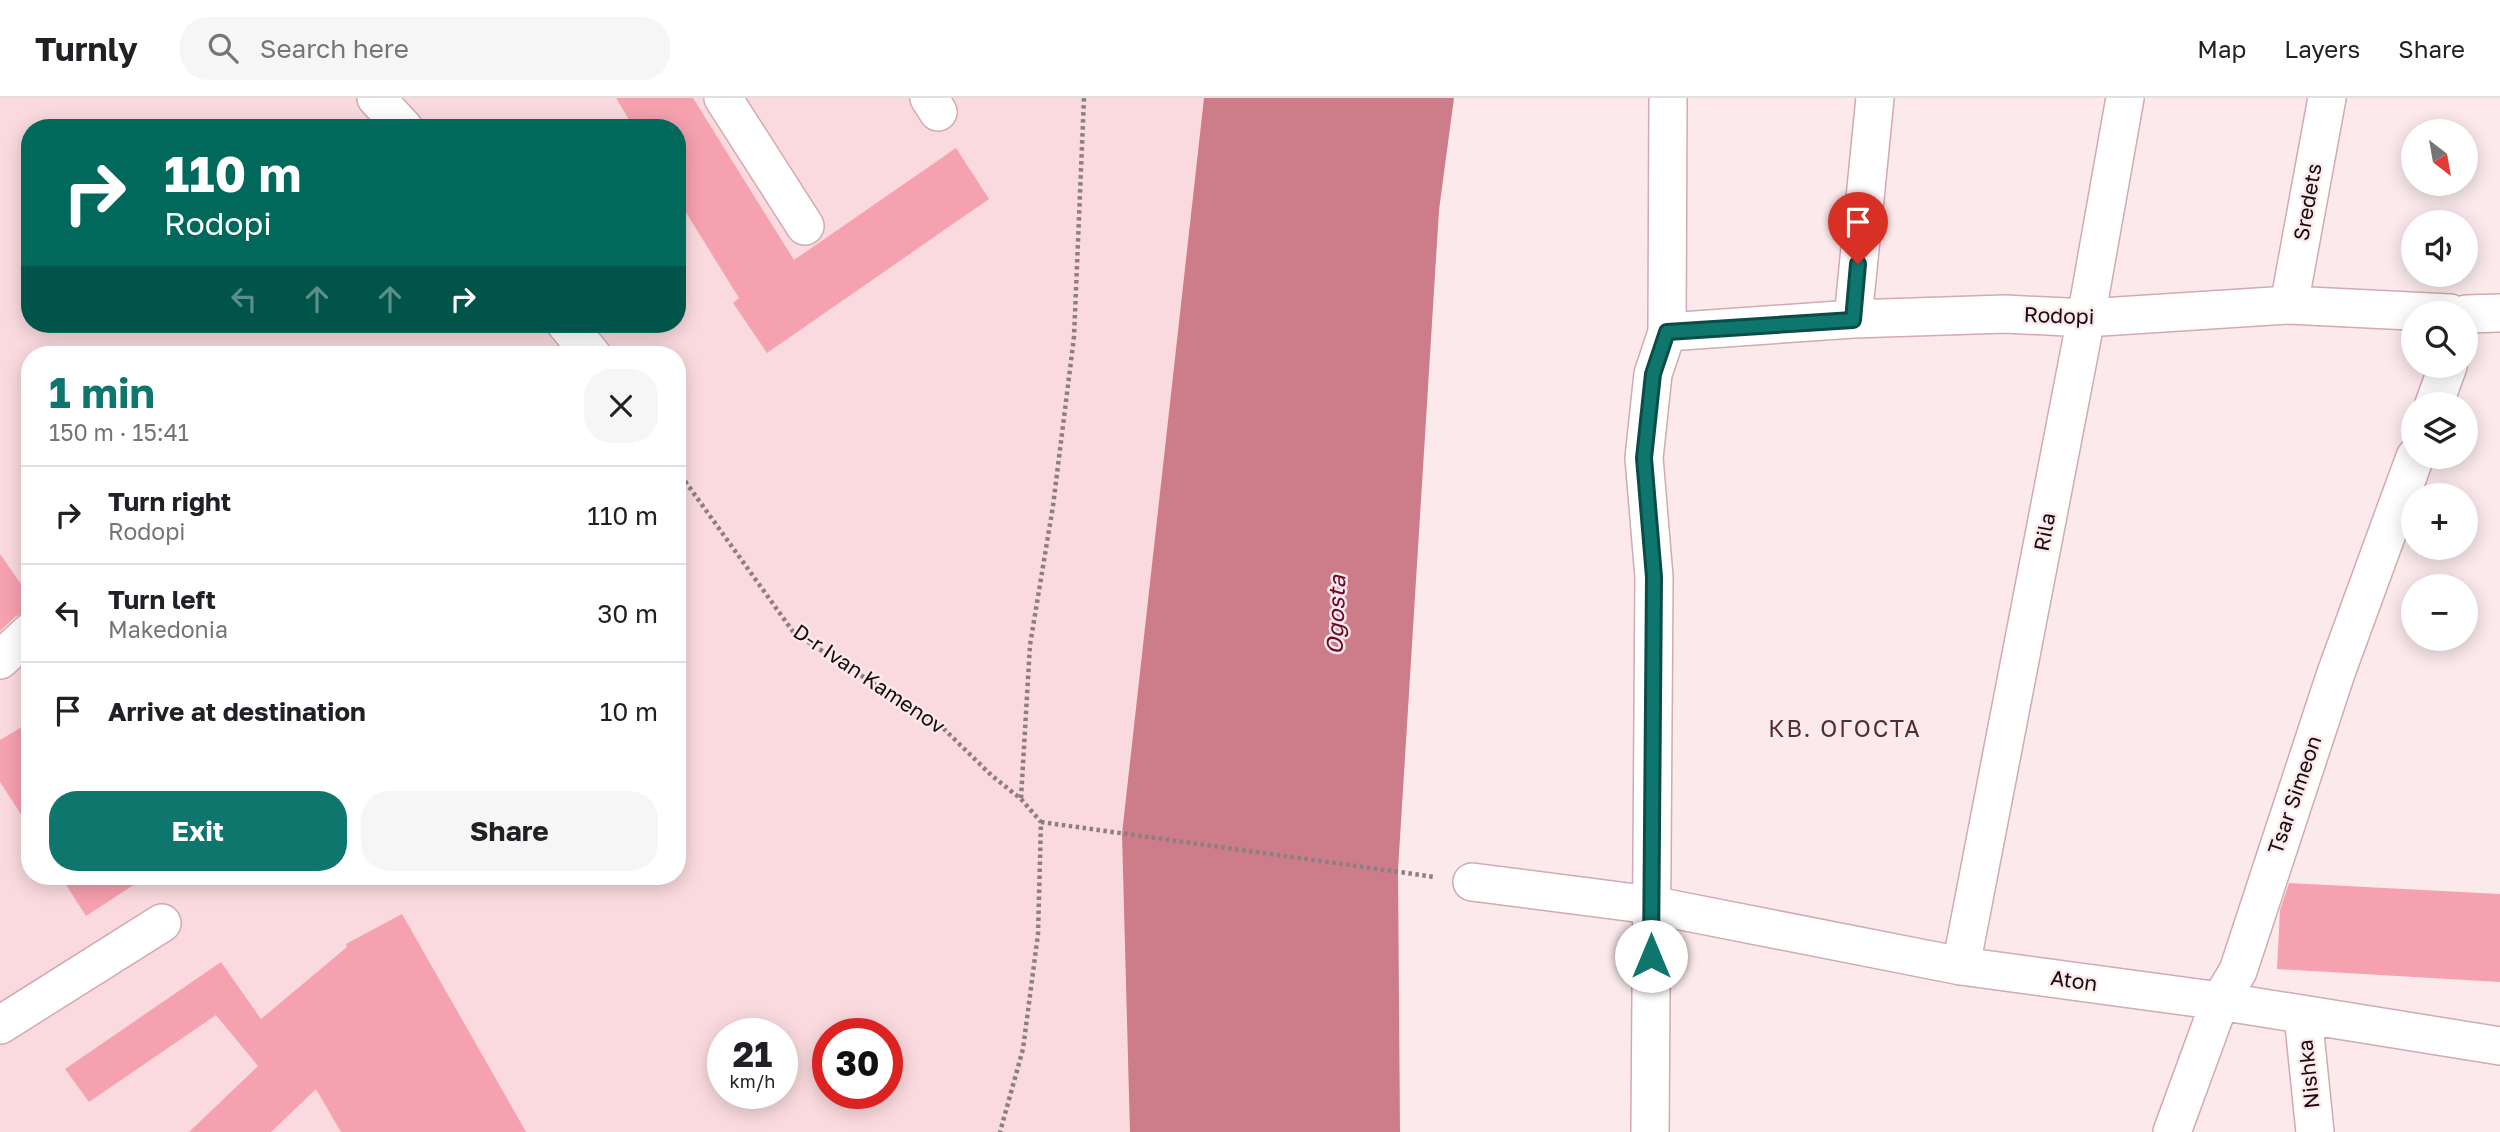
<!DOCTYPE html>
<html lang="en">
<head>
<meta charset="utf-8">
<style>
	:root { --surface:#fff; --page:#f6f6f6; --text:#202124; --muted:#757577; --line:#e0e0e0; --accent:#0f766e }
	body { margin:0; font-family:"Golos Text",sans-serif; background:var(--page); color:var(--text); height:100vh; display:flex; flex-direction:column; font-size:26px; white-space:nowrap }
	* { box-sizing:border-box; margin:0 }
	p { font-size:23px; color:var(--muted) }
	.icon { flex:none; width:38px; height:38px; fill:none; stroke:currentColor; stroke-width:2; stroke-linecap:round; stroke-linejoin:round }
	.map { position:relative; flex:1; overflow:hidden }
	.drawer { position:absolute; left:21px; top:248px; width:665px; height:539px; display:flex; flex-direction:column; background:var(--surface); border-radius:28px; box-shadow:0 4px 18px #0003 }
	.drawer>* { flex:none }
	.guide { position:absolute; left:21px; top:21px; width:665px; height:214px; border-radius:28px; box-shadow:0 4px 18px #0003; background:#00695c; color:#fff; overflow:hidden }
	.needle { width:46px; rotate:149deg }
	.fabs { position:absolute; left:2401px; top:21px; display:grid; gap:14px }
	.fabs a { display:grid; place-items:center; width:77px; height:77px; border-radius:50%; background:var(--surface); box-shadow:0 4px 18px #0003; font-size:35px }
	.speed { position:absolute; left:707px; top:920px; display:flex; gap:14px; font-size:35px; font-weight:700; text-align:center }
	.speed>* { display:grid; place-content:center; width:91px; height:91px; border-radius:50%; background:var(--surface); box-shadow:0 4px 18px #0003; line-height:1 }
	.speed small { font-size:18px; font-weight:400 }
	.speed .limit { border:10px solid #d22; background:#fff; color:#111 }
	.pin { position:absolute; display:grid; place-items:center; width:60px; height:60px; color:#fff; margin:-72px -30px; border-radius:50% 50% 50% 0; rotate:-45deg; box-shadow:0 0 7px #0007 }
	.pin .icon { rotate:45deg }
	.me { position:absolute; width:77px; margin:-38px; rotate:0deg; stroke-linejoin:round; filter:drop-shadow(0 0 5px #0008) }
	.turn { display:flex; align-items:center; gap:24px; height:147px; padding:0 28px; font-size:32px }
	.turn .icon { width:91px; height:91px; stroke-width:2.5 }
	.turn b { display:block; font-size:49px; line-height:60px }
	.lanes { display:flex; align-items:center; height:66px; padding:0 28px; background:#0003; justify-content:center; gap:35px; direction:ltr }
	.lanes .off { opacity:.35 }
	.round { display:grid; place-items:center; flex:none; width:74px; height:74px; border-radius:28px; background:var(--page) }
	.overview { display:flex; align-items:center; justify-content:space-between; height:119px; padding:0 28px }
	h1 { font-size:42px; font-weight:700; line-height:52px; color:var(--accent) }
	.cta { display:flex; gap:14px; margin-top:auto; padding:14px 28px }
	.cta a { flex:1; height:80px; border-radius:28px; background:var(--accent); color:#fff; font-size:28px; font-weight:700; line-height:80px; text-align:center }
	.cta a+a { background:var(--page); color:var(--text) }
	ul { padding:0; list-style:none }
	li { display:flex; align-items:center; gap:21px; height:98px; padding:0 28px; border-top:2px solid var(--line) }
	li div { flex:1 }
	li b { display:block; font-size:26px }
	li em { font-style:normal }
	header { display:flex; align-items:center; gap:42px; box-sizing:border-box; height:98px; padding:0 35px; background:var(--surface); border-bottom:2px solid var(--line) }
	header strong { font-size:33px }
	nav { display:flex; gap:38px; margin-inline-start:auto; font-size:24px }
	.search { width:490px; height:63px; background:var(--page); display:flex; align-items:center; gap:18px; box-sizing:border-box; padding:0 24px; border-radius:28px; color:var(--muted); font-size:26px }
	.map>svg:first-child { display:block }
</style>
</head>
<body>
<header>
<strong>Turnly</strong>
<div class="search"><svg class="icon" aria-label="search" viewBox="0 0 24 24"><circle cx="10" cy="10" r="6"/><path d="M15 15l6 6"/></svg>Search here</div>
<nav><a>Map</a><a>Layers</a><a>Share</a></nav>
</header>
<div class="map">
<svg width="2500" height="1034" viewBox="0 0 2500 1034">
	<rect width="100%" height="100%" fill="#fbe9eb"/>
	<!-- built -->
	<path fill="#fadade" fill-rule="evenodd" d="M0,0H1367L1315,1034H0ZM30,30H677V226H30ZM30,257H677V779H30ZM723,936H782V996H723ZM828,936H887V996H828Z"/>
	<!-- water -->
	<path fill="#cd7c8a" d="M1204,0H1454L1439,112L1398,772L1400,1034H1130L1122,736Z"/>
	<!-- building -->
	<path fill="#f6a1af" d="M616,0H693L794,162L956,50L989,101L767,255L733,205L739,200L677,100V30H634Z
		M0,456L30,499V514L16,518L0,533Z
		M30,624V730L0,684V642Z
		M61,779H146L86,818Z
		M2289,785L2500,796V884L2277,871L2280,812Z
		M402,816L526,1034H341L316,991L271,1034H189L258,968L216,917L89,1004L65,971L221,864L261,921L347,849L346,846Z"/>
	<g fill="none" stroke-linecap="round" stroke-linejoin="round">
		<!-- minor casing -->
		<g stroke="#d2aaaf" stroke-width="40">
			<path id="minor" d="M376,0L404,30
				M723,0L805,128
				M929,0L938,14
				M2289,207L2327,0
				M2466,216L2500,215
				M1853,221L1875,0
				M566,226L592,257
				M1667,234L1853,221L2005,216L2086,220L2289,207L2450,215
				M2434,306L2448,268
				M0,562L30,534
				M1472,784L1651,807L1961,868L2220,903L2500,948
				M1961,868L2086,220L2125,0
				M2303,917L2315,1034
				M0,927L162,825
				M1650,1034L1654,479L1644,360L1653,276L1667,234L1668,0
				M2172,1034L2220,903L2238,873L2336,575L2415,359"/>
		</g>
		<!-- path -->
		<path stroke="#8e7e81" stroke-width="4.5" stroke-dasharray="3.5 3.5" stroke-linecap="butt" d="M677,372L794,535L941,628L991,677L1021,701L1041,724L1038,836L1023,951L1000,1034
			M1021,700L1030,547L1053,408L1074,239L1084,0
			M1041,724L1435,779"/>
		<!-- minor -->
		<use href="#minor" stroke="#fff" stroke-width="37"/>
	</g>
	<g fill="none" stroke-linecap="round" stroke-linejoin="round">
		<!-- route casing -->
		<g stroke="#0a4d48" stroke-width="18">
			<path id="route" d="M1651,858L1654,479L1644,360L1653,276L1667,234L1853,222L1858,166"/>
		</g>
		<!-- route -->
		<use href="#route" stroke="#0f766e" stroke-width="12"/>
	</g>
	<g text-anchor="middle" stroke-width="5" stroke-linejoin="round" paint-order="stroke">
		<!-- street labels -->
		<g font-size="21" fill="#180a0d" stroke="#fbe9eb">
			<text transform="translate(2308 104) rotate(-80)" y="7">Sredets</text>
			<text transform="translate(2059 218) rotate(2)" y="7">Rodopi</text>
			<text transform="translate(2045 434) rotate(-79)" y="7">Rila</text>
			<text transform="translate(869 581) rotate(34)" y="7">D-r Ivan Kamenov</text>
			<text transform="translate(2295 697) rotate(-71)" y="7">Tsar Simeon</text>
			<text transform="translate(2074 883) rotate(8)" y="7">Aton</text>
			<text transform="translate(2309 976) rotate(-96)" y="7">Nishka</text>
		</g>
		<!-- water labels -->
		<g font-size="23" font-style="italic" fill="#6c072b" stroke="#fbe9eb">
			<text transform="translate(1336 517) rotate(-88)" y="8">Ogosta</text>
		</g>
		<!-- neighbourhood labels -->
		<g font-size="23" letter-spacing="2" fill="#502f34" stroke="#fbe9eb">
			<text x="1845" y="639">КВ. ОГОСТА</text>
		</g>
	</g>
</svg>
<div class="fabs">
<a><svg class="needle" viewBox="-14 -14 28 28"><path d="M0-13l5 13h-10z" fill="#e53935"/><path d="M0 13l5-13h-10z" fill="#757577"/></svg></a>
<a><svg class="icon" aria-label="sound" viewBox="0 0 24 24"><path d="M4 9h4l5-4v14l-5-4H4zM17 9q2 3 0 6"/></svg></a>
<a><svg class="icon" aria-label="search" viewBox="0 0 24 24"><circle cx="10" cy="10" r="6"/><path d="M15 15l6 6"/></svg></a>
<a><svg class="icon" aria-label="layers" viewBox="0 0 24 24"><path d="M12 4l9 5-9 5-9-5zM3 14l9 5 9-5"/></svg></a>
<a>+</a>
<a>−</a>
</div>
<div class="speed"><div>21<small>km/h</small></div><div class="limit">30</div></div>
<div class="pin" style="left:1858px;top:166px;background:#d93025"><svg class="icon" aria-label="arrive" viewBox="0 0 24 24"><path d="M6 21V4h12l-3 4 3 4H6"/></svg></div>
<svg class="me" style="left:1651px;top:858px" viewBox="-20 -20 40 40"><circle r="19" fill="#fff"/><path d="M0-13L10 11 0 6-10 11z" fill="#0f766e"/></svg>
<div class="guide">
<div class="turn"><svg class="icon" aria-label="right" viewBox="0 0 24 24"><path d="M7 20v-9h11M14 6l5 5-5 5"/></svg><div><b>110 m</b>Rodopi</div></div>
<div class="lanes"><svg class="icon off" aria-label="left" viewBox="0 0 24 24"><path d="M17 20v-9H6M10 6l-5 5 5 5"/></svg><svg class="icon off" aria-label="ahead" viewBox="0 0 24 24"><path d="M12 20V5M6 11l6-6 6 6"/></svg><svg class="icon off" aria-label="ahead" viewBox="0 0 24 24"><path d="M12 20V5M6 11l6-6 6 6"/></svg><svg class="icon" aria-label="right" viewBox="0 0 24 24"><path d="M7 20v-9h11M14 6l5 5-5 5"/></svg></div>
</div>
<section class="drawer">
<div class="overview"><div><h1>1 min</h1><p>150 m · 15:41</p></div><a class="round"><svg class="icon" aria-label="close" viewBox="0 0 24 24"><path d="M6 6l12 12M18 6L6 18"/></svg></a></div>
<ul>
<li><svg class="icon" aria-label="right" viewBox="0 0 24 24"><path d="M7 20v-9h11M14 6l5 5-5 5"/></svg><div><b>Turn right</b><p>Rodopi</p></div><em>110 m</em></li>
<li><svg class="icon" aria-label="left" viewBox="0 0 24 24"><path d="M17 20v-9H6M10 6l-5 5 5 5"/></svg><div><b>Turn left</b><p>Makedonia</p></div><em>30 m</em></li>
<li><svg class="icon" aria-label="arrive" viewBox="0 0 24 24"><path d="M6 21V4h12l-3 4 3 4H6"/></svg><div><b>Arrive at destination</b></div><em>10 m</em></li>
</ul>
<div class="cta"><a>Exit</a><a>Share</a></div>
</section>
</div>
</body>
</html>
